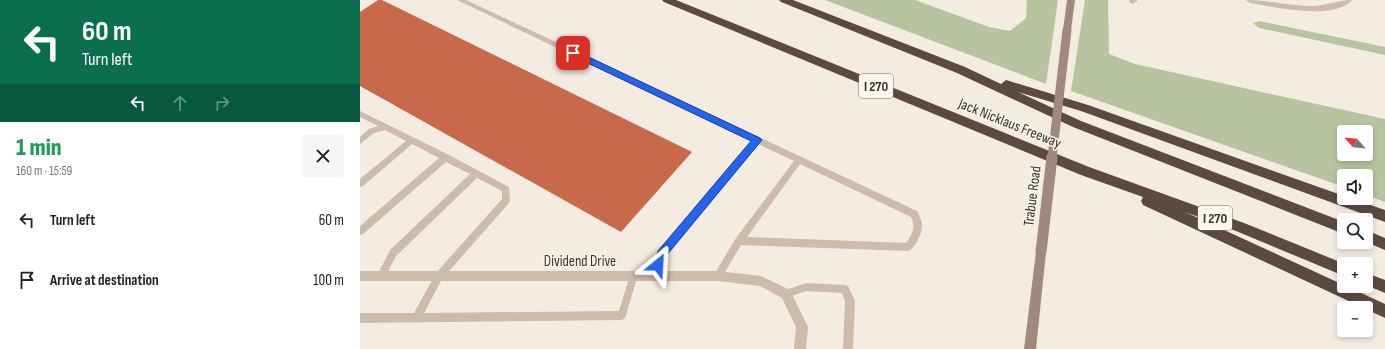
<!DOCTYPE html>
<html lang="en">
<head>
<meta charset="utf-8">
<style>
	:root { --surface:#fff; --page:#f6f6f6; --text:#222; --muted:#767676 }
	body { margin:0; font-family:"Sofia Sans Condensed",sans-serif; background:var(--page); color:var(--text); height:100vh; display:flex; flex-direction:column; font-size:15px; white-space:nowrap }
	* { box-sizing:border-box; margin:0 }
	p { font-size:13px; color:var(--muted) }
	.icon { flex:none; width:22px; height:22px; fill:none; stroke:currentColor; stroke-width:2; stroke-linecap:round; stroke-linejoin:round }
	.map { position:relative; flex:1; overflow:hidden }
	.drawer { display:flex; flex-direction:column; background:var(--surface); width:360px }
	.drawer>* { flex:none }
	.top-card { background:#0b6e4f; color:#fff; overflow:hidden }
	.needle { width:26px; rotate:297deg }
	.controls { position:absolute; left:977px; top:125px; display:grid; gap:8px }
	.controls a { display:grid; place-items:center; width:36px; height:36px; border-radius:4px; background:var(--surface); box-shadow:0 2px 6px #0003; font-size:20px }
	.pin { position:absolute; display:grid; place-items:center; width:34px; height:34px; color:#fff; margin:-17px; border-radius:8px; box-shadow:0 2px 6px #0006 }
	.me { position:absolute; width:44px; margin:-22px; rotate:27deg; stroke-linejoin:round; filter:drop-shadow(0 0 3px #0008) }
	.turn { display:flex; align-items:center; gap:14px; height:84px; padding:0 16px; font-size:18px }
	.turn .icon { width:52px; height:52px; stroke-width:2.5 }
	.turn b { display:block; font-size:28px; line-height:34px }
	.lanes { display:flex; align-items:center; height:38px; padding:0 16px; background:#0003; justify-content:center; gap:20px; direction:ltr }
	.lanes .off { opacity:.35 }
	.round { display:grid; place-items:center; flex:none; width:42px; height:42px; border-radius:4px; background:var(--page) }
	.overview { display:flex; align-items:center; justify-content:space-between; height:68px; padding:0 16px }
	h1 { font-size:24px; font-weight:800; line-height:30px; color:#1e9e55 }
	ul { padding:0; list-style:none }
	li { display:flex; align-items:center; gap:12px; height:60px; padding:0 16px }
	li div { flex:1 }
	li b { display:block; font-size:15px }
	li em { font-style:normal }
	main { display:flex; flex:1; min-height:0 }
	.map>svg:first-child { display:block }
</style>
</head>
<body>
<main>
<section class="drawer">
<div class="top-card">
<div class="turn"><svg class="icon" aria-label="left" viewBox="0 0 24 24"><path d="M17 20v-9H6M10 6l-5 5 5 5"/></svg><div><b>60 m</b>Turn left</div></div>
<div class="lanes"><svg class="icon" aria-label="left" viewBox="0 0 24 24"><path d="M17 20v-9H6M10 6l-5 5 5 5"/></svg><svg class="icon off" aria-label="ahead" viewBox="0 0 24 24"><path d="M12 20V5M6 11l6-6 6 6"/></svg><svg class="icon off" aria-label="right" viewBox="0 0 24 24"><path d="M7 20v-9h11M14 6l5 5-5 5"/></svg></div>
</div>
<div class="overview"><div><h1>1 min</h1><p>160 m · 15:59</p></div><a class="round"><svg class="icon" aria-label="close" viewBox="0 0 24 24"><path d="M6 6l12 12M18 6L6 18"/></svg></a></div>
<ul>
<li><svg class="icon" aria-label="left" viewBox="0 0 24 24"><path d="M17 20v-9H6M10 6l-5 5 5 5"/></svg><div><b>Turn left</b></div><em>60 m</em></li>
<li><svg class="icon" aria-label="arrive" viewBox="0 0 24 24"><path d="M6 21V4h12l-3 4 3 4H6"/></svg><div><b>Arrive at destination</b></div><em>100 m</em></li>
</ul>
</section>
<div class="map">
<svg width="1025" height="349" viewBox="0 0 1025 349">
	<rect width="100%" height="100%" fill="#f4ebe1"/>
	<!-- green -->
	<path fill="#b8c4a0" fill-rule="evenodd" d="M465,0H555L629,27L650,31L666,18L667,0H698L686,84Z
		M725,0H748L749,54L775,64L1025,119V202L1006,195V176H984V187L711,91ZM984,132H1006V154H984Z
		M899,21L1025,47V55L899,28L893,23Z"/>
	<!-- building -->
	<path fill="#c8694b" d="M18,0H22L332,152L261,232L0,86V12Z"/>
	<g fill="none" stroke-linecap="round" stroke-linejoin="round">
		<!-- service -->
		<path fill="#cdbbac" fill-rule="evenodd" d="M97,0H106L557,211C559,215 561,219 562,223C563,232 556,248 548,251L381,245L361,279L358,280L355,279L354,276L355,273L376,238L434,161L398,144L306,256L298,278L295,279L292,278L291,275L299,251L392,141ZM440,164L551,217C556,227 552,235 546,243L387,237Z
			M0,111L89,155L149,187L150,200L149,203L82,279L64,313L259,311L270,275L271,272L274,271L277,272L278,275L265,318L262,320L0,323V313H54L76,273L142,199V191L117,178L36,256L24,279L21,280L18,279L17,276L30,250L110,174L86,162L3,234L0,235V226L79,158L52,144L3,186L0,187V179L46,141L25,130L14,133L0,144V137L9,129L18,126L0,117Z
			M446,283L485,285L488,286L495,301L493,349H483L485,301L482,293L446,291L426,298L423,297L421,294L423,291Z"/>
		<!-- minor -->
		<path fill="#cdbbac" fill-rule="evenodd" d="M769,0H777V1L773,4L770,3Z
			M886,0C908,0 930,6 952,6C966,6 978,0 992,0C974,21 914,7 890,3Z
			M0,271H358L401,276L430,290L448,327L446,349H434L436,327L422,298L400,286L358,281H0Z"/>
		<!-- secondary -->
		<path fill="#a18a7d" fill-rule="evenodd" d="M707,0H715L711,30L707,33L703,30Z
			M681,247L685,248L686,252L676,349H664L676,252L677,248Z"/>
		<!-- motorway -->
		<path fill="#5c4a42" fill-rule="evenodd" d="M302,0H316L729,167L884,223L985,264L984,276L876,231L825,212L1025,304V318L783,205L781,201L783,197L721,175L304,2Z
			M419,0H433L605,67L641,84L646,80L728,105L984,196V198H990L1025,210V222L721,111L658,92L721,121L984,222V234L713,127L597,73L421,2Z
			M1006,230L1025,238V250L1006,242Z
			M1006,273L1025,280V293L1006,285Z"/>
		<!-- secondary-bridge-far1 -->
		<path stroke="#a18a7d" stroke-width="9" d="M692,158L707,30"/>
		<!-- secondary-bridge -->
		<path stroke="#a18a7d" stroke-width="11" d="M681,252L692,157"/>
	</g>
	<!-- route -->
	<path fill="#2563eb" stroke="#184099" d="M211,51H216L400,138L402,140L306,256L302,268H295L293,265L298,251L391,141L211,55Z"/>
	<g text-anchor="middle" stroke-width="3" stroke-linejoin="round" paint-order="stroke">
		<!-- shield labels -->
		<g fill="#fbf5ee" stroke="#756b66" stroke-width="1">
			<rect x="499" y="74" width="34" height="24" rx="3"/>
			<rect x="838" y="206" width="34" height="24" rx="3"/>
		</g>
		<g font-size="14" font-weight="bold" fill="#3b302b">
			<text x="516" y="91">I 270</text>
			<text x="855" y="223">I 270</text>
		</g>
		<!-- street labels -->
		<g font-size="15" fill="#3b302b" stroke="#fbf5ee">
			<text transform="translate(650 123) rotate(22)" y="5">Jack Nicklaus Freeway</text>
			<text transform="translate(672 196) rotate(-83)" y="5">Trabue Road</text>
			<text x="220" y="266">Dividend Drive</text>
		</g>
	</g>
</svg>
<div class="controls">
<a><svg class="needle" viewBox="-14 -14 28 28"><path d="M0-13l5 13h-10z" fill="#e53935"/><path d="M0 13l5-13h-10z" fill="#767676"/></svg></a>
<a><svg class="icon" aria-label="sound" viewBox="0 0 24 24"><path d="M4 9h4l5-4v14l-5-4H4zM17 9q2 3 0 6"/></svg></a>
<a><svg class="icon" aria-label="search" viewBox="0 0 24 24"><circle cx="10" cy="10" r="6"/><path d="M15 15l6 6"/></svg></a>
<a>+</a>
<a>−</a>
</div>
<div class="pin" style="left:213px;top:53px;background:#d93025"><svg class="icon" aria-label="arrive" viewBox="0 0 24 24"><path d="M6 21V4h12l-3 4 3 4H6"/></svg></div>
<svg class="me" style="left:298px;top:265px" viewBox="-20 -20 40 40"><path d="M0-17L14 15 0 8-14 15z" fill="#2563eb" stroke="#fff" stroke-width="4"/></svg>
</div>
</main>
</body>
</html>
